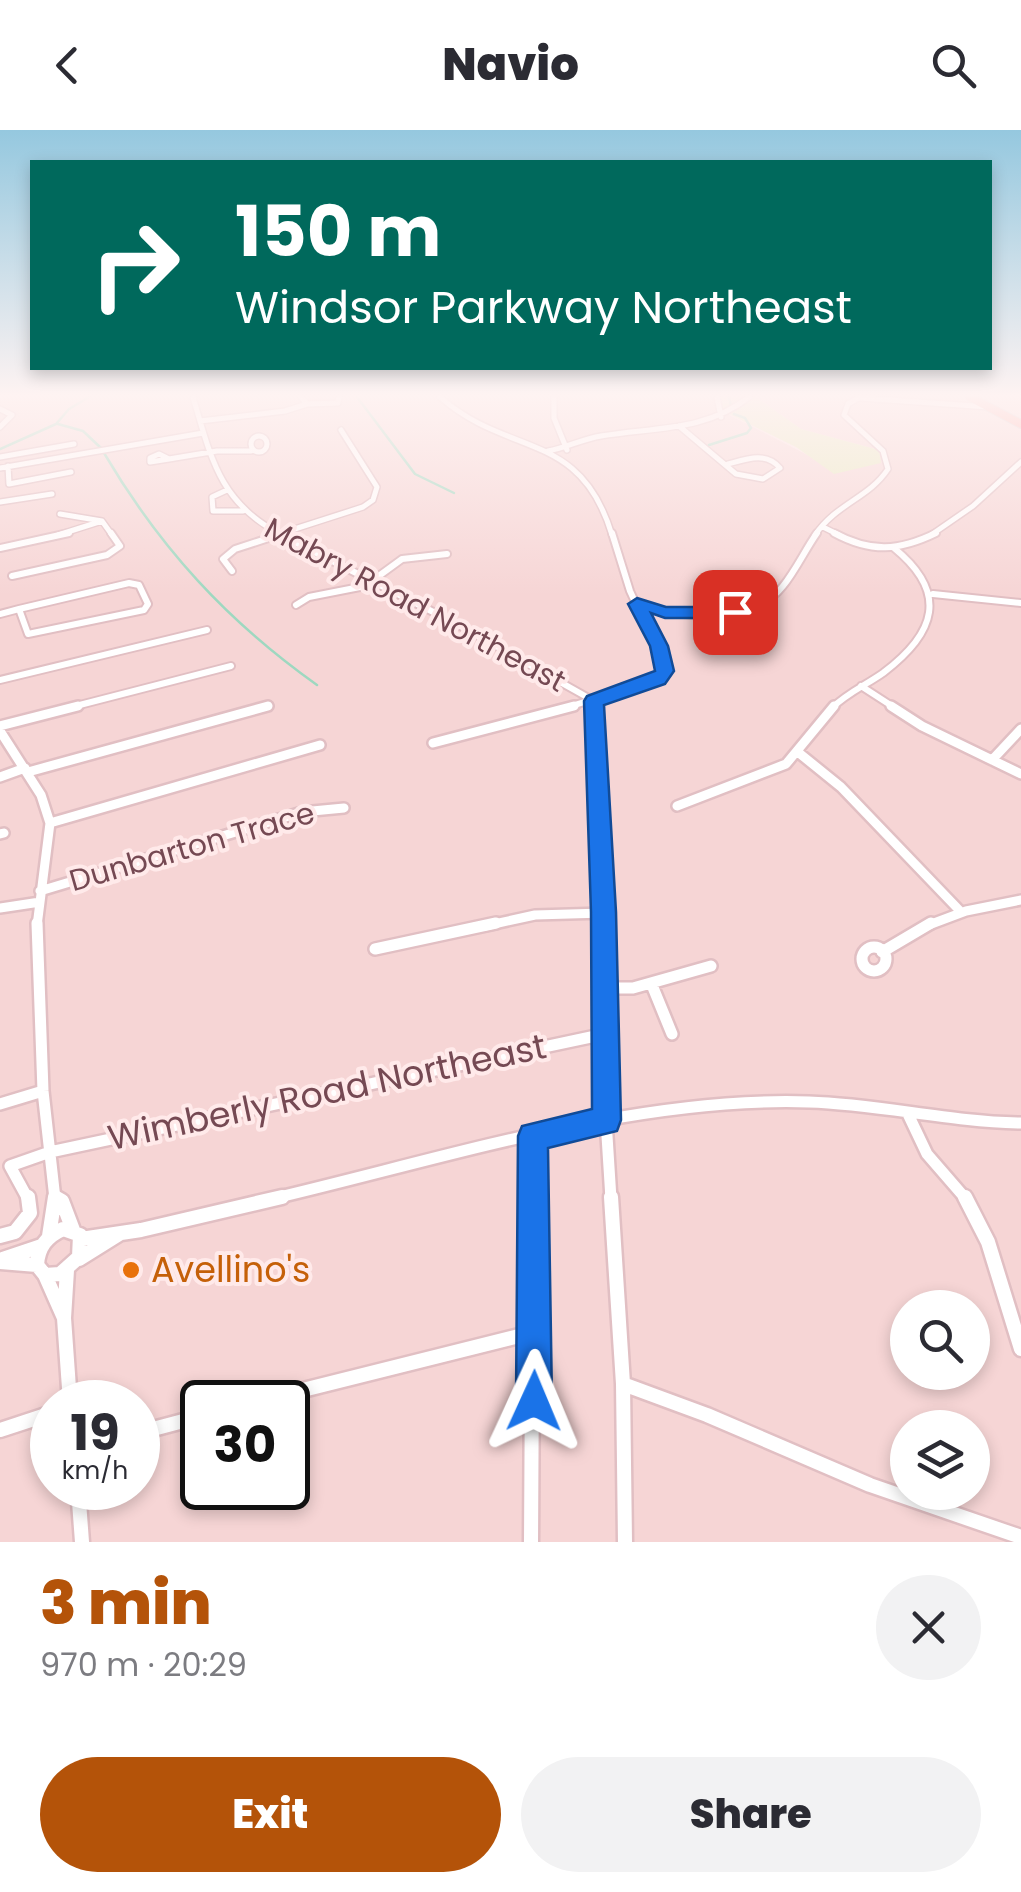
<!DOCTYPE html>
<html lang="en">
<head>
<meta charset="utf-8">
<style>
	:root { --surface:#fff; --page:#f2f2f3; --text:#2b2b33; --muted:#7c7c81; --accent:#b45309 }
	body { margin:0; font-family:Poppins,sans-serif; background:var(--page); color:var(--text); height:100vh; display:flex; flex-direction:column; font-size:38px; white-space:nowrap }
	* { box-sizing:border-box; margin:0 }
	p { font-size:32px; color:var(--muted) }
	.icon { flex:none; width:55px; height:55px; fill:none; stroke:currentColor; stroke-width:2; stroke-linecap:round; stroke-linejoin:round }
	.map { position:relative; height:1412px; overflow:hidden }
	.drawer { display:flex; flex-direction:column; background:var(--surface); flex:1 }
	.drawer>* { flex:none }
	.hud { position:absolute; left:30px; top:30px; width:962px; height:210px; border-radius:0px; box-shadow:0 5px 15px #0003; background:#00695c; color:#fff; overflow:hidden }
	.fabs { position:absolute; left:890px; top:1160px; display:grid; gap:20px }
	.fabs a { display:grid; place-items:center; width:100px; height:100px; border-radius:50%; background:var(--surface); box-shadow:0 5px 15px #0003; font-size:50px }
	.speed { position:absolute; left:30px; top:1250px; display:flex; gap:20px; font-size:50px; font-weight:700; text-align:center }
	.speed>* { display:grid; place-content:center; width:130px; height:130px; border-radius:50%; background:var(--surface); box-shadow:0 5px 15px #0003; line-height:1 }
	.speed small { font-size:25px; font-weight:400 }
	.speed .limit { border:5px solid #111; border-radius:15px; background:#fff; color:#111 }
	.pin { position:absolute; display:grid; place-items:center; width:85px; height:85px; color:#fff; margin:-42px; border-radius:20px; box-shadow:0 5px 15px #0006 }
	.me { position:absolute; width:110px; margin:-55px; rotate:1deg; stroke-linejoin:round; filter:drop-shadow(0 0 8px #0008) }
	.turn { display:flex; align-items:center; gap:35px; height:210px; padding:0 40px; font-size:45px }
	.turn .icon { width:130px; height:130px; stroke-width:2.5 }
	.turn b { display:block; font-size:70px; line-height:85px }
	.round { display:grid; place-items:center; flex:none; width:105px; height:105px; border-radius:52px; background:var(--page) }
	.overview { display:flex; align-items:center; justify-content:space-between; height:170px; padding:0 40px }
	h1 { font-size:60px; font-weight:800; line-height:75px; color:var(--accent) }
	.cta { display:flex; gap:20px; margin-top:auto; padding:20px 40px }
	.cta a { flex:1; height:115px; border-radius:60px; background:var(--accent); color:#fff; font-size:40px; font-weight:800; line-height:115px; text-align:center }
	.cta a+a { background:var(--page); color:var(--text) }
	header { display:flex; justify-content:space-between; align-items:center; height:130px; padding:0 40px; background:var(--surface); font-size:45px; font-weight:800 }
	.map>svg:first-child { display:block }
</style>
</head>
<body>
<header><svg class="icon" aria-label="back" viewBox="0 0 24 24"><path d="M15 5l-7 7 7 7"/></svg>Navio<svg class="icon" aria-label="search" viewBox="0 0 24 24"><circle cx="10" cy="10" r="6"/><path d="M15 15l6 6"/></svg></header>
<div class="map">
<svg width="1021" height="1412" viewBox="0 0 1021 1412">
	<rect width="100%" height="100%" fill="#fce4e3"/>
	<!-- residential -->
	<path fill="#f6d5d5" fill-rule="evenodd" d="M0,267H717L721,280L731,286L823,333L879,320L801,299L756,267H1021V1412H0ZM908,1178H972V1242H908ZM52,1272H138V1358H52ZM202,1272H288V1358H202ZM908,1298H972V1362H908Z"/>
	<!-- green -->
	<path fill="#e9eac2" d="M717,267H756L801,299L879,320L881,333L834,344L796,317L721,280Z"/>
	<g fill="none" stroke-linecap="round" stroke-linejoin="round">
		<!-- stream -->
		<path stroke="#9ed8c0" stroke-width="2.5" d="M357,267L415,344L454,363
			M729,267L731,276
			M58,294L83,301L101,318
			M709,315L747,303L751,298L745,288L734,284
			M0,319L56,294L69,279L89,267
			M104,323C160,418 227,491 317,555"/>
		<!-- minor-far4 casing -->
		<g stroke="#e1bfc3" stroke-width="8">
			<path id="minor-far4" d="M193,267C211,328 220,374 282,405
				M301,267L307,274L338,273L339,267
				M440,267C509,328 580,299 612,405
				M554,267V288L567,320
				M717,267L721,287
				M860,268L989,277
				M0,279L12,285L0,297
				M200,291L285,281L307,274
				M679,296L736,344L763,349L780,338C766,321 746,329 728,334
				M251 314a8 8 0 1 1 16 0a8 8 0 1 1-16 0Z
				M548,321C566,318 582,309 601,306C653,297 705,302 749,267
				M159,324L169,329L150,332V328Z
				M0,327L74,314
				M169,329L217,321H251
				M8,336L9,354L71,342
				M0,338L203,303
				M227,360L212,367L213,381H243
				M0,372L52,364
				M60,384L102,391L112,405
				M823,397L839,405
				M58,405L102,391
				M276,405L363,377L373,370L377,357L341,300
				M815,405C837,373 869,368 888,339L883,321L844,285L848,274L860,267
				M931,405L973,376L1021,332"/>
		</g>
		<!-- minor-far3 casing -->
		<g stroke="#e1bfc3" stroke-width="10">
			<path id="minor-far3" d="M277,403L455,493L594,571
				M834,403C871,423 899,421 936,403
				M0,418L69,403
				M232,441L223,429L235,419L284,403
				M12,446L107,425L120,416L111,403
				M129,453L139,455L148,474L144,480L28,504L19,479Z
				M933,464L1021,473
				M637,474C683,487 749,499 783,456C796,440 805,420 817,403
				M296,475L309,467L365,456L402,429L447,424
				M0,484L19,479
				M0,550L207,500
				M861,556L895,578
				M594,571V578
				M68,578L231,536
				M260,578L268,576
				M565,578L658,549L665,537L630,461L612,403
				M832,578C847,563 866,555 883,543C936,503 949,463 894,418"/>
		</g>
		<!-- minor-far2 casing -->
		<g stroke="#e1bfc3" stroke-width="14">
			<path id="minor-far2" d="M594,576L604,796
				M891,576L922,596L1021,644
				M0,596L78,576
				M0,601L41,665L50,693L37,796
				M433,613L574,576
				M799,623L841,657L961,782
				M992,630L1021,599
				M28,642L268,576
				M0,647L25,638
				M677,676L786,634L834,576
				M50,693L320,615
				M0,704L4,703
				M40,761L302,682L344,678
				M0,778L40,772
				M485,796L535,785L604,783
				M926,796L966,781L1021,770"/>
		</g>
		<!-- minor-far1 casing -->
		<g stroke="#e1bfc3" stroke-width="16">
			<path id="minor-far1" d="M37,793L43,961L55,1069
				M604,793L606,990L611,1069
				M862 829a12 12 0 1 1 24 0a12 12 0 1 1-24 0Z
				M375,819L496,793
				M882,822L931,793
				M652,855L672,904
				M605,858H633L711,836
				M0,974L43,961
				M908,984L927,1024L966,1069
				M532,1006L533,1069
				M55,1067L59,1069
				M28,1069L10,1036L50,1022L605,904
				M271,1069C442,1029 634,966 809,972C880,974 949,992 1021,993"/>
		</g>
		<!-- minor casing -->
		<g stroke="#e1bfc3" stroke-width="19">
			<path id="minor" d="M55,1067L62,1071L73,1100
				M611,1067L623,1254L625,1412
				M965,1067L988,1112L1021,1219
				M63,1099L80,1105L79,1127L60,1144L45,1145L37,1135C38,1117 47,1106 63,1099Z
				M0,1106L15,1102L30,1083L28,1067
				M49,1106L55,1067
				M81,1109L141,1100L282,1067
				M79,1129L119,1104
				M0,1130L41,1116
				M0,1132L37,1135
				M67,1140L64,1188L70,1272
				M45,1145L64,1188
				M623,1254L707,1285L870,1355L1021,1407
				M255,1272L535,1202
				M0,1300L52,1283
				M138,1303L202,1286
				M78,1358L82,1412
				M531,1412L533,1067"/>
		</g>
		<!-- major casing -->
		<g stroke="#d3c5c8" stroke-width="10">
			<path id="major" d="M970,267L1021,294"/>
		</g>
		<!-- minor-far4 -->
		<use href="#minor-far4" stroke="#fff" stroke-width="5"/>
		<!-- minor-far3 -->
		<use href="#minor-far3" stroke="#fff" stroke-width="6"/>
		<!-- minor-far2 -->
		<use href="#minor-far2" stroke="#fff" stroke-width="9"/>
		<!-- minor-far1 -->
		<use href="#minor-far1" stroke="#fff" stroke-width="11"/>
		<!-- minor -->
		<use href="#minor" stroke="#fff" stroke-width="14"/>
		<!-- major -->
		<use href="#major" stroke="#fca09b" stroke-width="8"/>
	</g>
	<!-- sky -->
	<linearGradient id="sky" x2="0" y2="1"><stop stop-color="#95c8df"/><stop offset="0.57" stop-color="#fef3f2"/><stop offset="1" stop-color="#fef3f2" stop-opacity="0"/></linearGradient>
	<rect width="1021" height="465" fill="url(#sky)"/>
	<!-- route -->
	<path fill="#1a73e8" stroke="#114b97" stroke-width="2.5" d="M637,468L666,477H735L744,482L735,488H665L651,483L668,516L674,541L665,554L604,575L616,782L621,990L617,1001L548,1018L552,1271L546,1284L534,1289L521,1284L516,1271L518,1006L522,996L592,979L591,782L584,571L587,566L655,541L650,516L628,474Z"/>
	<!-- markers -->
	<circle fill="#e8710a" stroke="#ffeaea" stroke-width="4" cx="131" cy="1140" r="10"/>
	<g text-anchor="middle" stroke-width="8" stroke-linejoin="round" paint-order="stroke">
		<!-- street labels -->
		<g font-size="30" fill="#754953" stroke="#ffeaea">
			<text transform="translate(415 475) rotate(28)" y="10">Mabry Road Northeast</text>
			<text transform="translate(192 717) rotate(-16)" y="10">Dunbarton Trace</text>
		</g>
		<!-- near-street labels -->
		<g font-size="35" fill="#754953" stroke="#ffeaea">
			<text transform="translate(327 962) rotate(-12)" y="12">Wimberly Road Northeast</text>
		</g>
		<!-- near-food labels -->
		<g font-size="35" fill="#c56008" stroke="#ffeaea" text-anchor="start">
			<text x="151" y="1152">Avellino's</text>
		</g>
	</g>
</svg>
<div class="fabs">
<a><svg class="icon" aria-label="search" viewBox="0 0 24 24"><circle cx="10" cy="10" r="6"/><path d="M15 15l6 6"/></svg></a>
<a><svg class="icon" aria-label="layers" viewBox="0 0 24 24"><path d="M12 4l9 5-9 5-9-5zM3 14l9 5 9-5"/></svg></a>
</div>
<div class="speed"><div>19<small>km/h</small></div><div class="limit">30</div></div>
<div class="pin" style="left:735px;top:482px;background:#d93025"><svg class="icon" aria-label="arrive" viewBox="0 0 24 24"><path d="M6 21V4h12l-3 4 3 4H6"/></svg></div>
<svg class="me" style="left:534px;top:1271px" viewBox="-20 -20 40 40"><path d="M0-17L14 15 0 8-14 15z" fill="#1a73e8" stroke="#fff" stroke-width="4"/></svg>
<div class="hud">
<div class="turn"><svg class="icon" aria-label="right" viewBox="0 0 24 24"><path d="M7 20v-9h11M14 6l5 5-5 5"/></svg><div><b>150 m</b>Windsor Parkway Northeast</div></div>
</div>
</div>
<section class="drawer">
<div class="overview"><div><h1>3 min</h1><p>970 m · 20:29</p></div><a class="round"><svg class="icon" aria-label="close" viewBox="0 0 24 24"><path d="M6 6l12 12M18 6L6 18"/></svg></a></div>
<div class="cta"><a>Exit</a><a>Share</a></div>
</section>
</body>
</html>
